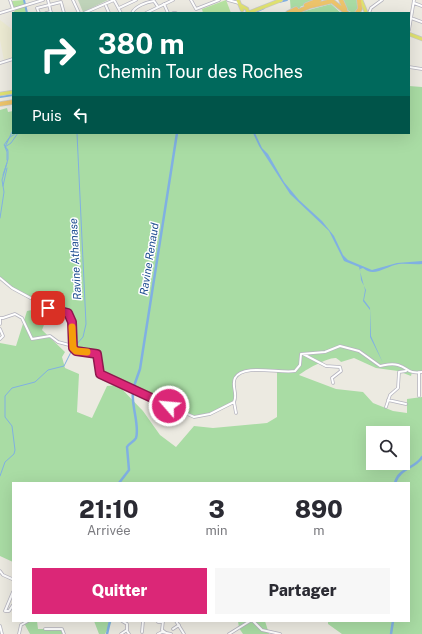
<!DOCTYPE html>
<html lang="fr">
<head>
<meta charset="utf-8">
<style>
	:root { --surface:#fff; --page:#f7f7f7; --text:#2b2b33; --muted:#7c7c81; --accent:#db2777 }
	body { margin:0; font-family:"Public Sans",sans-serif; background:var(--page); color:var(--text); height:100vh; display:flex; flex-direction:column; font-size:15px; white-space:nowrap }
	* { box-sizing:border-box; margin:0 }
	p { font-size:13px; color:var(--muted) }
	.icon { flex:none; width:22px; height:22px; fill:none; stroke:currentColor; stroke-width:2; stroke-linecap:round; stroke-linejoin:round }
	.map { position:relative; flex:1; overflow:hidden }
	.sheet { position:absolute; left:12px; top:482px; width:398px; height:140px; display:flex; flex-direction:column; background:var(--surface); border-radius:0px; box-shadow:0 4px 16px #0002 }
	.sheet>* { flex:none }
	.hud { position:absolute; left:12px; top:12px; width:398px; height:122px; border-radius:0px; box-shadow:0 4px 16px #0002; background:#00695c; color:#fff; overflow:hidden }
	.tools { position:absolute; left:366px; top:426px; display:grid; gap:8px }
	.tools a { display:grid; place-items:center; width:44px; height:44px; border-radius:0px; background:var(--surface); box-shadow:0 4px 16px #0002; font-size:20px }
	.pin { position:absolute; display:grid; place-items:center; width:34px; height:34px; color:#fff; margin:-17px; border-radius:8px; box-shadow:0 2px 6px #0006 }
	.me { position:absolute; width:44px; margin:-22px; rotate:297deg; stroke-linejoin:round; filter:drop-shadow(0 0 3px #0008) }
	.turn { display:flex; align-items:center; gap:14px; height:84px; padding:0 20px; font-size:18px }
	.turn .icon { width:52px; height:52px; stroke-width:2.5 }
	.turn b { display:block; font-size:28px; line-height:34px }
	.then { display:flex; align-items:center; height:38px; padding:0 20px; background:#0003; gap:8px; font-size:15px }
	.eta { display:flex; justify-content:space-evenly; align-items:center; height:68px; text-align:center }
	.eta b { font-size:24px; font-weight:800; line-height:28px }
	.button { display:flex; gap:8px; margin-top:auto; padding:8px 20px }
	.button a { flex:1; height:46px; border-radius:0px; background:var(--accent); color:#fff; font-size:16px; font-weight:800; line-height:46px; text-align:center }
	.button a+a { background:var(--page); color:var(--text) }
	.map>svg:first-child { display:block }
</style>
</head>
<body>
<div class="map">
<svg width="422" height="634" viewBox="0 0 422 634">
	<rect width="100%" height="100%" fill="#eceae1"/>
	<!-- education -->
	<path fill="#ecead2" d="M0,20L13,30V57L4,60L0,40Z"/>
	<!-- green -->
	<path fill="#a9dca4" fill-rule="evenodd" d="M290,0H315L300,7L301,12L331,4L341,13H291Z
		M342,0H357L359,8L356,13C348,13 345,8 342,0Z
		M409,86L422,87V372H412L411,376L398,371L376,368L354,358L341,362C340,361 338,359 336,358C328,357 305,370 299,375L336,389L363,392L373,403L393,411L407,413V399L422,397V634H342L328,624V621H409V483H13V562L0,556V343L16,346L27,311L32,310L47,317L42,330L65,352L62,357L65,368L79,374L77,412L92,418L107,386L118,385L143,411L160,435L176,447L194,426L213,428L267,423L277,417V372C263,369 249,369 237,375C232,386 237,392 234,402L210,414L194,417L99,373L97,354L73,349L72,322L68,313C45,308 19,293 0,278V110L7,108L8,112L13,111V133H409ZM373,433H403V463H373Z
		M29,621H37L38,629H62L64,634H30L24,623Z
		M94,621H112L105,634H99Z
		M238,621H265L269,634H243L239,628Z"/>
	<!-- cemetery -->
	<path fill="#c0d4ba" d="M78,0H108L83,12Z"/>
	<!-- pitch -->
	<path fill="#b6e2a1" d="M24,0L27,13H13L16,9H14L12,1Z
		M226,0L231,13H203L202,9Z"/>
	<!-- water -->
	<path fill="#80b0e2" d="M253,133H255L262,148L268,154L284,182L299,200L322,221L334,236L343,255L348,260L372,270L397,263L422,261V264C414,265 407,263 399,264C386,266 374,278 363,268L360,269L361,280L366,290L364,300L370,308L371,336L383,363L370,337V310L363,301L365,290L359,267L344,261L329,231L290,194L259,146Z"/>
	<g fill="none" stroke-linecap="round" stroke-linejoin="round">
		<!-- stream -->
		<path stroke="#80b0e2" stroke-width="1" d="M8,150L4,145L9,138L16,133
			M7,160V152L5,147L12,132
			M3,175L7,163
			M3,186L7,168
			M0,218L4,192L2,180L8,159V151L5,147L11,143L18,133
			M74,347L83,337L86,324L77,133
			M0,476L5,462L14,454L15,450L12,426L5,417V396L12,388L35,382L48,370L64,366L72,350"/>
		<!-- canal -->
		<path stroke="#80b0e2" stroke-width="2" d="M24,0L27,13
			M279,2L287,0
			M253,13L264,8
			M0,97L13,95"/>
		<!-- river -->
		<path stroke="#80b0e2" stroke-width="2.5" d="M134,386L140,369L177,133
			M119,483L129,470L127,447C129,443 134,442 136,438C140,426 131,405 133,392
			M395,483C399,468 416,468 422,457
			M107,634L110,621
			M391,634L393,621"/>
		<!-- minor casing -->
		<g stroke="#b5b4bf" stroke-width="3.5">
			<path id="minor" d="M10,0L13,9
				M48,0L51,13
				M73,0L79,13
				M191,0L196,9L219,0
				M228,0L239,3
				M414,3L422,6
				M164,4L168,13
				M106,6L109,13
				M119,8L136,0
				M0,13L43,0
				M39,13L37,8L61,2L64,13
				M46,13L51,12
				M84,13L114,0L121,13
				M132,13C135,6 147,2 154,1L158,7
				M146,13L173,0
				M173,13H176
				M369,13L371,8L382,0
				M411,18L422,22
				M409,30L414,0
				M0,63L13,59
				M409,67L422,69
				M0,278L12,288L51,309L68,313L72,321L73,349L97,354L100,374L194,417L210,414L234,402C238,393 231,386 235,378C243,363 281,374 295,371L300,365L301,354L325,352L340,346L359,351L380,366C386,365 391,363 398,365C409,368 407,374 422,372
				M0,318H3L15,314L22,318L32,339L50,336L58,342L73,346
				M0,324V318
				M0,329L3,336L0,339
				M303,354L326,366L340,367L341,371L332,378L333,383
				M419,372V396
				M388,400L406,404
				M234,402L236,413
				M386,407L390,395L398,388L399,372L406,371
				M0,571L3,575L12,579
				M13,592L5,611H9L13,605
				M163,621L162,630L166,633
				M176,621L184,634
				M253,621L262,630L280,634
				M158,622H163
				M0,626L2,634
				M45,629H62L64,634
				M173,629L179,625
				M127,631L129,634
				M142,632L143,621
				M19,634L21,625L28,621
				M121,634L127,630V624L122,621
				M158,634L162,632L171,634
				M229,634L250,621"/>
		</g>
		<!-- major casing -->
		<g stroke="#c8c8c8" stroke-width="4.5">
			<path id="major" d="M238,0L242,10
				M361,0L366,12
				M240,5L247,9L248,13
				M248,13L281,0
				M409,34L422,39
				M0,94L13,92"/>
		</g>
		<!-- highway casing -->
		<g stroke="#c8c8c8" stroke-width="5.5">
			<path id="highway" d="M341,0L345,9
				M306,5L319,0
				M311,6L332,1L347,13
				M288,13L296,9
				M294,13L313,5
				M357,13L360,9L359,0
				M0,104L13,102"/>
		</g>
		<!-- minor -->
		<use href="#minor" stroke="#fff" stroke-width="2"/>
		<!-- major -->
		<use href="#major" stroke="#e0e270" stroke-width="3"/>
		<!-- highway -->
		<use href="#highway" stroke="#edc46b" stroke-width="4"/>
	</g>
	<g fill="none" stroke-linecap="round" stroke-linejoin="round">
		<!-- route casing -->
		<g stroke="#8e194d" stroke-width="10">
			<path id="route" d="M48,308L68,313L72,322L73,348L76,351L97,354L100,374L169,406"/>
		</g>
		<!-- route -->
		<use href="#route" stroke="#db2777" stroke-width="7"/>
		<!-- slow -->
		<path stroke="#f59e0b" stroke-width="7" d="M72,327L73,348L76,351L87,352"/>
	</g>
	<g text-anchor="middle" stroke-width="3" stroke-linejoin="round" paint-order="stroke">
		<!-- water labels -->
		<g font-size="11" font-style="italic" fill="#1d4c90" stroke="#fff">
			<text transform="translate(75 259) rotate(-93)" y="4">Ravine Athanase</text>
			<text transform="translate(149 259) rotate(-81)" y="4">Ravine Renaud</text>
		</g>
	</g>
</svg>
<div class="tools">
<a><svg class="icon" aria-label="search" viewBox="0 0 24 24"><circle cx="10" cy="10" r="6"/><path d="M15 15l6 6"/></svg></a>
</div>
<div class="pin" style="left:48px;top:308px;background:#d93025"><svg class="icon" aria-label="arrive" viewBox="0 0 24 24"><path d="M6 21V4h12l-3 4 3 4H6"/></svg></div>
<svg class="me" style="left:169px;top:406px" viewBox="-20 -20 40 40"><circle r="17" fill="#db2777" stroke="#fff" stroke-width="3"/><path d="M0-11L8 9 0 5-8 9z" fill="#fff"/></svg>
<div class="hud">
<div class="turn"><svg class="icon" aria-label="right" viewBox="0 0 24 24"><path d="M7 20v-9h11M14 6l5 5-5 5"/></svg><div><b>380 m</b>Chemin Tour des Roches</div></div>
<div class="then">Puis<svg class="icon" aria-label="left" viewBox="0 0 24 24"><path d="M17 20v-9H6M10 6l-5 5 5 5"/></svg></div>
</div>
<section class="sheet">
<div class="eta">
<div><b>21:10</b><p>Arrivée</p></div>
<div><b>3</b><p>min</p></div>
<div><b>890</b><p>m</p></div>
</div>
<div class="button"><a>Quitter</a><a>Partager</a></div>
</section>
</div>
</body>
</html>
